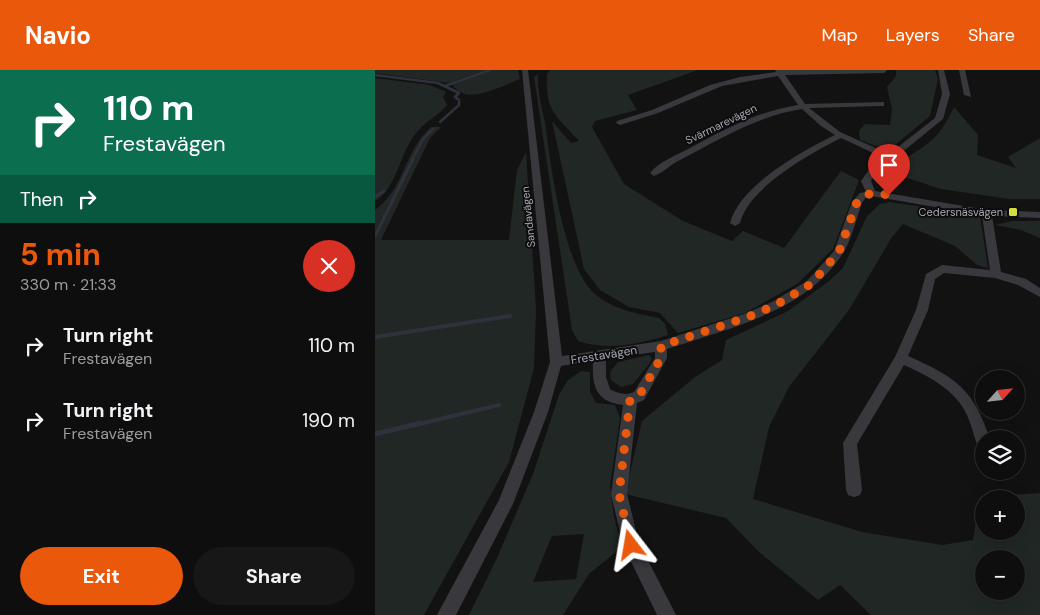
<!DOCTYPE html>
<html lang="en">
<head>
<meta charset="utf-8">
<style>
	:root { --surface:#0e0e0e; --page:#171717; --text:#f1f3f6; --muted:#9b9c9e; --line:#2e2e2e; --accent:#ea580c }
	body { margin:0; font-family:"DM Sans",sans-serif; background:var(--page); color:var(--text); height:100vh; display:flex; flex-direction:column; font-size:19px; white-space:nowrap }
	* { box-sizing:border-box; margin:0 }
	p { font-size:16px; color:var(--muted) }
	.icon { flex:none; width:28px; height:28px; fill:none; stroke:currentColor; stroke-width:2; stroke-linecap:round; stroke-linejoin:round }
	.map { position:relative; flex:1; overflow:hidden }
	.sheet { display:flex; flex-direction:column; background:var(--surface); width:375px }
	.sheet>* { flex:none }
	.top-card { background:#0b6e4f; color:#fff; overflow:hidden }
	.needle { width:32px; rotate:63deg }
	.controls { position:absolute; left:600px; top:300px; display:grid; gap:10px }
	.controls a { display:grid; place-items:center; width:50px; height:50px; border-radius:50%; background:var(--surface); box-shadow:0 5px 20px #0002,0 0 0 1px var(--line); font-size:25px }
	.pin { position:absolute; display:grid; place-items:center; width:42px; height:42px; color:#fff; margin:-51px -21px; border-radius:50% 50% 50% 0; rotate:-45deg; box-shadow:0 0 5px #0007 }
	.pin .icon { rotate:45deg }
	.me { position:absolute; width:55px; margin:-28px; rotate:346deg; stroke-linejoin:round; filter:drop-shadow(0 0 4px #0008) }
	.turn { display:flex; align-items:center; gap:18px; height:105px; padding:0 20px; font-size:22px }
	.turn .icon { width:65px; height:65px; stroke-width:2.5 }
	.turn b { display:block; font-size:35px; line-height:42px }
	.then { display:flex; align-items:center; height:48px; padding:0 20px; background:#0003; gap:10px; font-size:19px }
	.round { display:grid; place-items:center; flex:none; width:52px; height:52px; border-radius:26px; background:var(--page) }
	.headline { display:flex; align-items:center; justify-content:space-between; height:85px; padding:0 20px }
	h1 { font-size:30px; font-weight:700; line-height:38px; color:var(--accent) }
	.cta { display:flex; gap:10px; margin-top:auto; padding:10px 20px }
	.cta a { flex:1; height:58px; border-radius:30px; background:var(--accent); color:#fff; font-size:20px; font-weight:700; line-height:58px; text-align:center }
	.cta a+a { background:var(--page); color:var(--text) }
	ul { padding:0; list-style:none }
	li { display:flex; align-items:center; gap:15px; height:75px; padding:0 20px }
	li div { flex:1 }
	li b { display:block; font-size:19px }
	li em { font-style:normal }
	header { display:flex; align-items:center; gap:30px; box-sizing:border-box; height:70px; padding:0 25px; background:var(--accent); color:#fff }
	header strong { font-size:24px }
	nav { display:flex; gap:28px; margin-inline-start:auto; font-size:18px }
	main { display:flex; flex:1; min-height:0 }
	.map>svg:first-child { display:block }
</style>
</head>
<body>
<header>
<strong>Navio</strong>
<nav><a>Map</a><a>Layers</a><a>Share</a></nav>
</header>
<main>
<section class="sheet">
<div class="top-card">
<div class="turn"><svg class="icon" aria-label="right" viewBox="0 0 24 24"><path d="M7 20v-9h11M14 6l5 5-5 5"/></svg><div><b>110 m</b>Frestavägen</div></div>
<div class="then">Then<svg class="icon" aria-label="right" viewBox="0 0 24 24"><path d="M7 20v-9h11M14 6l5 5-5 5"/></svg></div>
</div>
<div class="headline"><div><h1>5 min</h1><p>330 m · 21:33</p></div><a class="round" style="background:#d93025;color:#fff"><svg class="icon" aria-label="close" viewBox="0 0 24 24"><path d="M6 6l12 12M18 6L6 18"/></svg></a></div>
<ul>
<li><svg class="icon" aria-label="right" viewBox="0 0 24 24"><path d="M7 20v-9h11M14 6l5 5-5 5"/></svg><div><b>Turn right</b><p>Frestavägen</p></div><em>110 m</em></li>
<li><svg class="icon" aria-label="right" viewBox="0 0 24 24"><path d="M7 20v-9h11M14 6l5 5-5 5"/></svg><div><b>Turn right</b><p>Frestavägen</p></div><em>190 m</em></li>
</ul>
<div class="cta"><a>Exit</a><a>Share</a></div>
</section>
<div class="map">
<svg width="665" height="545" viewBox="0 0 665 545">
	<rect width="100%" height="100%" fill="#121213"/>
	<!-- green -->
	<path fill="#212724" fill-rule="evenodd" d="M0,0H112L74,13L0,3Z
		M117,0H143L145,9C132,14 100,30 87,23C83,21 80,18 77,15Z
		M176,0H323L253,25L262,40L220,51L217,57L249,114L308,151L357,171L368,161L409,178L466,101L484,110L458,179L422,214L370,243L303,263L285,243L254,237L225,220L209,199L177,51L196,73L204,71C181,45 170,42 172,4Z
		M521,0H560L563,9L555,46L515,79L506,78L485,70L484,61L490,54L515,55L517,39L512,17L521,6Z
		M163,4C162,20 167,38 170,53C176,96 188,196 220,224C237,239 263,244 284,248L290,254L293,265C264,274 232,281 203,271L197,260L159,7Z
		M0,8L55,15L71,22L68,27L72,35C64,45 51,51 43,61C25,80 22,119 0,131Z
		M579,37L603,65L602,85L641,98L633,87L665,68V129H634L566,119L517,103V100C528,87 546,81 558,69C567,60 574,48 579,37Z
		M56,57H66L55,68L6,170H134L142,100L151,82L161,239L159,298L134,392L49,545H0V140C30,118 29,81 56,57Z
		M515,132L605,146L613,198L602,195L580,176L528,154L517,167L474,240L414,317L394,357L378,429L487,462L567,475L598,470L605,427L665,423V545H496L465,515L443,530L384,482L351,448L250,424L267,351L320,307L347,290L351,270L413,241L454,211L468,198L492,146L505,134ZM609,429H641V461H609ZM609,489H641V521H609Z
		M637,151H665V168L646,160L620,155Z
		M274,285L277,288L275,293L258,314L246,317L236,310L235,302L243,292Z
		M206,301L215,302V322L221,333L240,335L245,348L235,416L239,447L247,477L214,504L188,545H94L122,488L158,404L184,325L193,310ZM209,464L201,509L158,512L177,466Z"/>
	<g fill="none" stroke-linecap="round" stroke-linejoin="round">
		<!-- stream-far3 -->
		<path stroke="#2f313c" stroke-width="2.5" d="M0,5L63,13L84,23L80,27L84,30V35L65,52
			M70,16L115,0
			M37,90L48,69L58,59"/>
		<!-- stream-far2 -->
		<path stroke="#2f313c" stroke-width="3" d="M0,127L9,121
			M0,166L38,89"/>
		<!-- stream-far1 -->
		<path stroke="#2f313c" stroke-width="4" d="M0,267L135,246
			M40,355L124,335"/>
		<!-- stream -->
		<path stroke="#2f313c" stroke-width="5" d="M0,364L46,353"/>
		<!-- minor -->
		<path fill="#39383d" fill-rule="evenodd" d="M147,0H153L187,286L286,271L369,244L397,232L432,211L459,181L477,132L485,123L491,122L486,111L493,101L509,88L466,68C436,83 373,118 365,153L360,156L355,153C364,116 427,81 460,65L446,56L427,39C382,46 345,69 305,90C296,94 288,103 279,106L275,103C285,91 300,86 313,79C348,60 383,41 423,35L403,6L347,16L283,43L245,55L241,53L242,51L277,40L335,15L365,7L401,2L400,0H512L509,3L410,5L430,34L509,32V36H506L434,38L465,62L514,84L560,48L567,24L563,0H569L575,24L568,49L499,105L496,111L500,121L612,140L665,142V148L617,146L626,202L651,209L665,218V227L643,215L620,208L569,203L560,209L553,240L533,286C580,307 598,318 615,369H609V380L604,379C599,368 597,356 592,345C580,319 553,306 529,295L482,374L487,420L485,425L479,427L473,425L471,420L468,373L520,287L541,240L551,204L567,195L615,200L607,145L496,126L491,127L487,133C481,149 477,169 468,183C431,242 354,258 292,279V288L269,330L262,333L252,424L264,473L301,545H282L248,475L236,424L248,335C220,331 217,316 218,291L186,296L173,342L138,434L81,545H62L124,430L159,342L175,292ZM280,282V288L259,322C251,326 242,323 235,319L231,307V289Z
			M584,0H590L596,27L589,25Z"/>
	</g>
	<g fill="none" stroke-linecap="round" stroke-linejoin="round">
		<!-- route -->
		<path stroke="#ea580c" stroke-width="9" stroke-dasharray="0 16.2" d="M256,475L244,424L255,330L264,326L286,288V276L373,247L401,235L436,214L464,182L482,132C492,121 501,123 514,125"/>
	</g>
	<!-- markers -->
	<rect fill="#d3dd40" stroke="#0d0d0e" stroke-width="2" x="633" y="137" width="10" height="10" rx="2.5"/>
	<g text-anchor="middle" stroke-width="4" stroke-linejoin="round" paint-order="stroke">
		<!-- far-street labels -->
		<g font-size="11" fill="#a6a5b2" stroke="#0d0d0e">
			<text transform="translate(346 54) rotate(-26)" y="4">Svärmarevägen</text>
			<text transform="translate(153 147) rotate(-96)" y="4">Sandavägen</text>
		</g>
		<!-- far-poi labels -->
		<g font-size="11" fill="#a6a5b2" stroke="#0d0d0e" text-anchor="end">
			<text x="628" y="146">Cedersnäsvägen</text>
		</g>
		<!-- street labels -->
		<g font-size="12" fill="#a6a5b2" stroke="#0d0d0e">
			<text transform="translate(229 285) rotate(-9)" y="4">Frestavägen</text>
		</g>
	</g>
</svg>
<div class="controls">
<a><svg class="needle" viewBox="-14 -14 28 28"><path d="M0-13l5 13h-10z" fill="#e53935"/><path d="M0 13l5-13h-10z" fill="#9b9c9e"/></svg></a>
<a><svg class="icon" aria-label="layers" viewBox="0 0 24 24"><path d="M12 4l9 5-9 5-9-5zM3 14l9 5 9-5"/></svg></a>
<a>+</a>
<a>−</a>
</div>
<div class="pin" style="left:514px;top:125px;background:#d93025"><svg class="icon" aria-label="arrive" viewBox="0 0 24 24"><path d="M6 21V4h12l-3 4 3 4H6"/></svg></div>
<svg class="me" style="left:256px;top:475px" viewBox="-20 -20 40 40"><path d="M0-17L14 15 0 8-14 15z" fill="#ea580c" stroke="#fff" stroke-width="4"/></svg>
</div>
</main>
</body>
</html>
